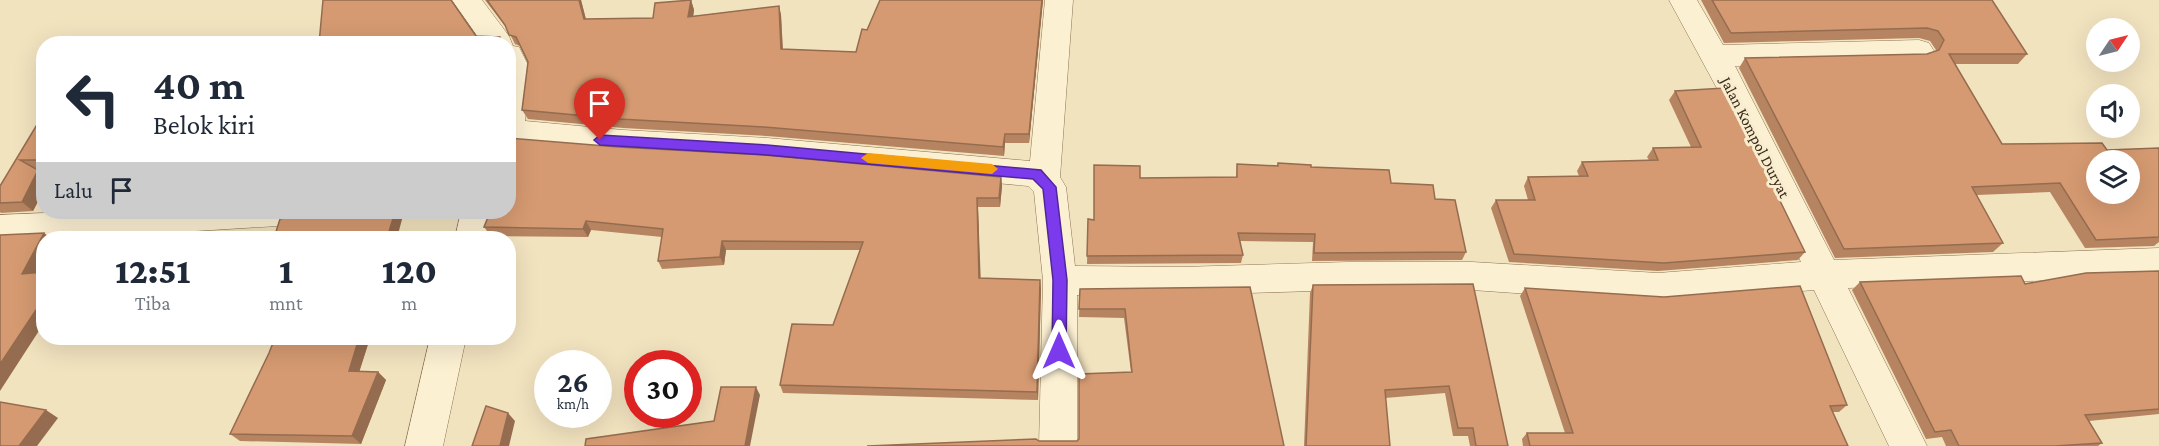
<!DOCTYPE html>
<html lang="id">
<head>
<meta charset="utf-8">
<style>
	:root { --surface:#fff; --page:#f2f2f3; --text:#1f2937; --muted:#747a83 }
	body { margin:0; font-family:"Crimson Pro",serif; background:var(--page); color:var(--text); height:100vh; display:flex; flex-direction:column; font-size:22px; white-space:nowrap }
	* { box-sizing:border-box; margin:0 }
	p { font-size:20px; color:var(--muted) }
	.icon { flex:none; width:33px; height:33px; fill:none; stroke:currentColor; stroke-width:2; stroke-linecap:round; stroke-linejoin:round }
	.map { position:relative; flex:1; overflow:hidden }
	.panel { position:absolute; left:36px; top:231px; width:480px; height:114px; display:flex; flex-direction:column; background:var(--surface); border-radius:24px; box-shadow:0 6px 24px #0002 }
	.panel>* { flex:none }
	.hud { position:absolute; left:36px; top:36px; width:480px; height:183px; border-radius:24px; box-shadow:0 6px 24px #0002; background:#fff; color:var(--text); overflow:hidden }
	.needle { width:39px; rotate:55deg }
	.fabs { position:absolute; left:2086px; top:18px; display:grid; gap:12px }
	.fabs a { display:grid; place-items:center; width:54px; height:54px; border-radius:50%; background:var(--surface); box-shadow:0 6px 24px #0002; font-size:30px }
	.speed { position:absolute; left:534px; top:350px; display:flex; gap:12px; font-size:30px; font-weight:700; text-align:center }
	.speed>* { display:grid; place-content:center; width:78px; height:78px; border-radius:50%; background:var(--surface); box-shadow:0 6px 24px #0002; line-height:1 }
	.speed small { font-size:15px; font-weight:400 }
	.speed .limit { border:9px solid #d22; background:#fff; color:#111 }
	.pin { position:absolute; display:grid; place-items:center; width:51px; height:51px; color:#fff; margin:-62px -26px; border-radius:50% 50% 50% 0; rotate:-45deg; box-shadow:0 0 6px #0007 }
	.pin .icon { rotate:45deg }
	.me { position:absolute; width:66px; margin:-33px; rotate:0deg; stroke-linejoin:round; filter:drop-shadow(0 0 4px #0008) }
	.turn { display:flex; align-items:center; gap:21px; height:126px; padding:0 18px; font-size:27px }
	.turn .icon { width:78px; height:78px; stroke-width:2.5 }
	.turn b { display:block; font-size:42px; line-height:51px }
	.then { display:flex; align-items:center; height:57px; padding:0 18px; background:#0003; gap:12px; font-size:22px }
	.eta { display:flex; justify-content:space-evenly; align-items:center; height:102px; text-align:center }
	.eta b { font-size:36px; font-weight:800; line-height:42px }
	.map>svg:first-child { display:block }
</style>
</head>
<body>
<div class="map">
<svg width="2159" height="446" viewBox="0 0 2159 446">
	<rect width="100%" height="100%" fill="#f2e3bf"/>
	<g fill="none" stroke-linecap="round" stroke-linejoin="round">
		<!-- minor casing -->
		<g stroke="#8d7355" stroke-width="1">
			<path id="minor" d="M452,0H482L509,36L513,46L519,47L531,71L525,121L623,130L767,138L1030,161L1045,0H1073L1060,177L1066,187L1075,266L1182,267L1348,262H1472L1658,273L1801,262L1726,105L1669,0H1697L1723,45L1919,40L1929,43L1934,51L1929,59L1919,62L1735,66L1834,260L2159,248V276L1848,288L1927,446H1889L1814,290L1658,303L1472,290H1348L1182,295H1077V446H1039L1043,280L1034,192L1028,186L767,162L623,154L508,144V44H483Z
				M68,212H310L306,221L294,225L0,243V215Z
				M461,212H493L487,238H455Z
				M430,338H466L443,446H405Z"/>
		</g>
		<!-- minor -->
		<use href="#minor" fill="#fcf0d3" fill-rule="evenodd"/>
	</g>
	<!-- wall -->
	<path fill="#b78461" d="M485,0H581L586,19L653,18L691,0L694,10L693,16L779,6L781,15L783,49L856,52L867,30L880,0H1043L1029,143H1005L1004,156L767,136L623,128L528,119L522,110L528,62L520,46L515,44L508,30Z
		M1701,0H1992L2027,54L2018,64H1954L2002,144L2107,150L2159,148V242L2154,246L2085,248L2050,192L1977,195L2003,243L1993,252L1835,258L1739,68L1745,58L1927,54L1935,52L1936,50L1930,41L1919,38L1724,43Z
		M1675,91L1805,252L1798,260L1658,271L1509,262L1491,208L1496,200H1528L1524,186L1528,177L1579,176L1577,171L1582,162L1649,160L1647,157L1653,148L1691,147L1669,100Z
		M44,113V169H37L44,174V190L33,211L1,213L0,212V186Z
		M618,147L1001,177L1002,186L1000,207H978L980,278L1041,288L1038,400L783,393L780,385L833,325L860,250H726L724,265L662,269L658,261L662,237L591,230L588,237L491,236L484,227Z
		M1278,163L1311,167L1391,183L1435,199L1466,252L1462,260L1312,261L1313,242L1240,241L1243,255L1241,263L1087,264L1088,219L1094,220L1140,178L1236,177L1237,164L1277,166Z
		M2159,271V414L2089,421L2102,443L2098,446H1946L1942,437L1926,439L1852,290L1860,282L2025,284Z
		M1473,284L1508,446H1470L1468,436H1453L1445,393L1385,398L1390,446H1304L1310,293L1313,285Z
		M1250,287L1284,446L1039,441H1077L1131,372L1124,318L1079,317L1080,289Z
		M1525,288L1847,405L1839,412H1833L1848,446H1523L1522,439L1527,433H1565L1520,296Z
		M275,338H370L359,372H378L386,380L361,444L240,441L230,434L269,353Z"/>
	<!-- shaded-wall -->
	<path fill="#956c4f" d="M579,0H581L588,28L584,19Z
		M691,0L694,10L692,26L688,17Z
		M1042,0H1043L1029,143V134Z
		M779,6L781,15L783,58L781,49Z
		M1005,134V143L1004,156L1003,147Z
		M38,170L44,174V190L33,211L22,202Z
		M1001,177L1002,186L1000,207L999,198Z
		M977,198L978,207L981,286L979,278Z
		M395,212H404L397,238H387Z
		M586,221L591,230L588,237L583,229Z
		M44,233L51,238H44V264L34,282L22,274Z
		M722,241L726,250L724,265L720,257Z
		M1040,280L1041,288L1038,400L1037,392Z
		M43,298L44,299V323L0,391V364Z
		M359,338H370L357,379L349,371Z
		M378,372L386,380L361,444L352,436Z
		M756,387L760,395L750,446H745Z
		M46,410L58,418L37,446H19Z
		M508,413L515,421L509,446H500Z"/>
	<!-- building -->
	<path fill="#d59a71" stroke="#956c4f" stroke-width="1.5" fill-rule="evenodd" d="M323,0H451L476,36L500,37V44H319Z
		M487,0H579L584,19L653,18L655,3L691,0L688,17L779,6L781,49L856,52L862,29L867,30L880,0H1042L1029,134H1005L1003,147L764,127L619,119L522,110L528,62L516,37L509,35L505,25Z
		M1712,0H1992L2027,54H1949L2002,144L2102,143L2107,150L2159,148V237L2096,240L2060,183L1972,187L2003,243L1844,249L1745,58L1927,54L1939,50L1944,40L1938,31L1927,28L1731,33ZM2097,160H2130V194H2097Z
		M1725,88L1805,252L1664,263L1514,254L1496,200H1535L1528,177L1588,176L1582,162L1658,160L1653,148L1701,147L1675,91Z
		M44,113V160H20L38,170L22,202L0,203V186Z
		M508,138L618,147L764,155L1001,177L999,198H977L979,278L1040,280L1037,392L780,385L792,324L833,325L863,242L722,241L720,257L658,261L663,229L586,221L583,229L484,227L490,212H508Z
		M1278,163L1311,165V167L1389,170L1391,183L1433,185L1435,199L1455,200L1466,252L1314,253L1315,234L1238,233L1243,255L1087,256L1088,219L1094,220V165L1140,166V178L1237,177V164L1278,166Z
		M300,212H395L387,238H274L280,219L299,214Z
		M44,233L22,274L44,272V298L0,364V235Z
		M120,233L170,236L169,238H117Z
		M2159,271V409L2085,415L2102,443L2055,446H1959L1951,430L1935,432L1860,282L2021,276L2025,284L2086,273Z
		M1473,284L1508,446H1476L1473,428H1458L1449,386L1385,390L1390,446H1306L1313,285Z
		M1800,286L1847,405L1830,406L1848,446H1530L1527,433H1573L1525,288L1664,297Z
		M1250,287L1284,446H867L1036,439L1039,441H1077L1079,439V374L1132,372L1125,309H1079L1080,289Z
		M275,338H359L349,371L378,372L352,436L230,434L269,353Z
		M721,387H756L745,446H585L586,439L714,421Z
		M0,402L46,410L19,446H0Z
		M486,406L508,413L500,446H472Z"/>
	<!-- route -->
	<path fill="#7c3aed" stroke="#51269a" stroke-width="1.5" d="M600,135L767,145L1041,170L1056,187L1067,280L1066,351L1064,356L1059,358L1054,356L1052,351L1053,280L1043,189L1033,179L767,155L600,145L594,140Z"/>
	<!-- slow -->
	<path fill="#f59e0b" d="M868,153L992,164L998,169L992,174L868,163L861,158Z"/>
	<g text-anchor="middle" stroke-width="6" stroke-linejoin="round" paint-order="stroke">
		<!-- street labels -->
		<g font-size="16" fill="#3b2b1b" stroke="#f9edd0">
			<text transform="translate(1756 137) rotate(63)" y="6">Jalan Kompol Duryat</text>
		</g>
	</g>
</svg>
<div class="fabs">
<a><svg class="needle" viewBox="-14 -14 28 28"><path d="M0-13l5 13h-10z" fill="#e53935"/><path d="M0 13l5-13h-10z" fill="#747a83"/></svg></a>
<a><svg class="icon" aria-label="sound" viewBox="0 0 24 24"><path d="M4 9h4l5-4v14l-5-4H4zM17 9q2 3 0 6"/></svg></a>
<a><svg class="icon" aria-label="layers" viewBox="0 0 24 24"><path d="M12 4l9 5-9 5-9-5zM3 14l9 5 9-5"/></svg></a>
</div>
<div class="speed"><div>26<small>km/h</small></div><div class="limit">30</div></div>
<div class="pin" style="left:600px;top:140px;background:#d93025"><svg class="icon" aria-label="arrive" viewBox="0 0 24 24"><path d="M6 21V4h12l-3 4 3 4H6"/></svg></div>
<svg class="me" style="left:1059px;top:351px" viewBox="-20 -20 40 40"><path d="M0-17L14 15 0 8-14 15z" fill="#7c3aed" stroke="#fff" stroke-width="4"/></svg>
<div class="hud">
<div class="turn"><svg class="icon" aria-label="left" viewBox="0 0 24 24"><path d="M17 20v-9H6M10 6l-5 5 5 5"/></svg><div><b>40 m</b>Belok kiri</div></div>
<div class="then">Lalu<svg class="icon" aria-label="arrive" viewBox="0 0 24 24"><path d="M6 21V4h12l-3 4 3 4H6"/></svg></div>
</div>
<section class="panel">
<div class="eta">
<div><b>12:51</b><p>Tiba</p></div>
<div><b>1</b><p>mnt</p></div>
<div><b>120</b><p>m</p></div>
</div>
</section>
</div>
</body>
</html>
